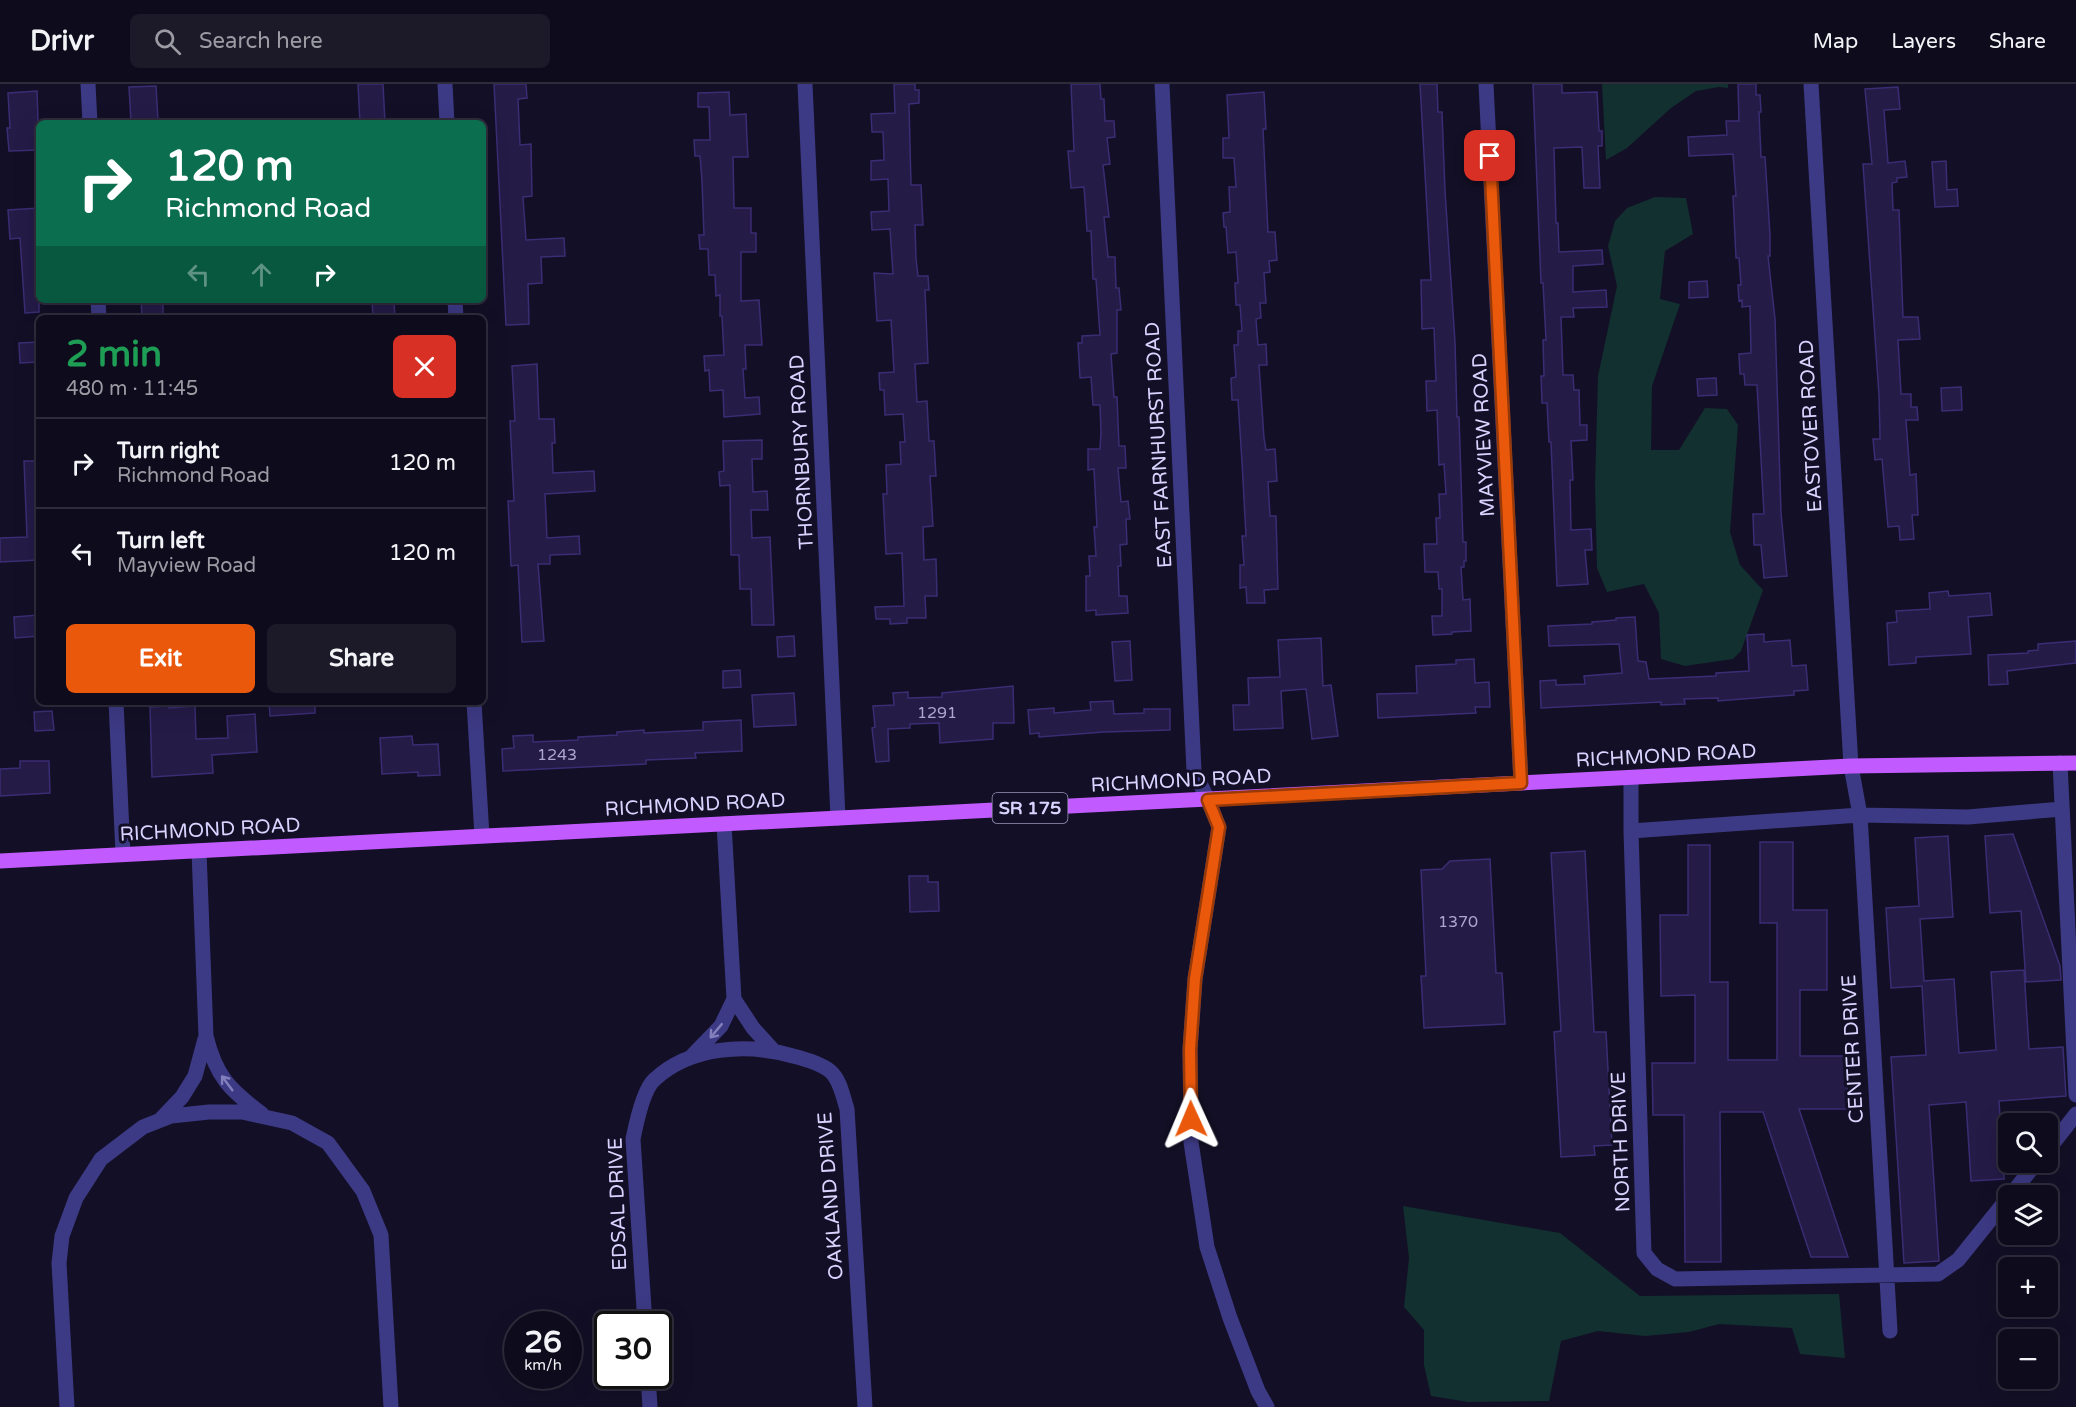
<!DOCTYPE html>
<html lang="en">
<head>
<meta charset="utf-8">
<style>
	:root { --surface:#0e0b1c; --page:#1c1929; --text:#f1f3f6; --muted:#9b9ba3; --line:#2e2b3b; --accent:#ea580c }
	body { margin:0; font-family:"Varela Round",sans-serif; background:var(--page); color:var(--text); height:100vh; display:flex; flex-direction:column; font-size:22px; white-space:nowrap }
	* { box-sizing:border-box; margin:0 }
	p { font-size:20px; color:var(--muted) }
	.icon { flex:none; width:33px; height:33px; fill:none; stroke:currentColor; stroke-width:2; stroke-linecap:round; stroke-linejoin:round }
	.map { position:relative; flex:1; overflow:hidden }
	.panel { position:absolute; left:36px; top:231px; width:450px; height:390px; display:flex; flex-direction:column; background:var(--surface); border-radius:9px; box-shadow:0 6px 24px #0002,0 0 0 2px var(--line) }
	.panel>* { flex:none }
	.guide { position:absolute; left:36px; top:36px; width:450px; height:183px; border-radius:9px; box-shadow:0 6px 24px #0002,0 0 0 2px var(--line); background:#0b6e4f; color:#fff; overflow:hidden }
	.fabs { position:absolute; left:1998px; top:1029px; display:grid; gap:12px }
	.fabs a { display:grid; place-items:center; width:60px; height:60px; border-radius:9px; background:var(--surface); box-shadow:0 6px 24px #0002,0 0 0 2px var(--line); font-size:30px }
	.speed { position:absolute; left:504px; top:1227px; display:flex; gap:12px; font-size:30px; font-weight:700; text-align:center }
	.speed>* { display:grid; place-content:center; width:78px; height:78px; border-radius:50%; background:var(--surface); box-shadow:0 6px 24px #0002,0 0 0 2px var(--line); line-height:1 }
	.speed small { font-size:15px; font-weight:400 }
	.speed .limit { border:3px solid #111; border-radius:9px; background:#fff; color:#111 }
	.pin { position:absolute; display:grid; place-items:center; width:51px; height:51px; color:#fff; margin:-26px; border-radius:12px; box-shadow:0 3px 9px #0006 }
	.me { position:absolute; width:66px; margin:-33px; rotate:359deg; stroke-linejoin:round; filter:drop-shadow(0 0 4px #0008) }
	.turn { display:flex; align-items:center; gap:21px; height:126px; padding:0 30px; font-size:27px }
	.turn .icon { width:78px; height:78px; stroke-width:2.5 }
	.turn b { display:block; font-size:42px; line-height:51px }
	.lanes { display:flex; align-items:center; height:57px; padding:0 30px; background:#0003; justify-content:center; gap:30px; direction:ltr }
	.lanes .off { opacity:.35 }
	.round { display:grid; place-items:center; flex:none; width:63px; height:63px; border-radius:9px; background:var(--page) }
	.summary { display:flex; align-items:center; justify-content:space-between; height:102px; padding:0 30px }
	h1 { font-size:36px; font-weight:800; line-height:45px; color:#1e9e55 }
	.primary-button { display:flex; gap:12px; margin-top:auto; padding:12px 30px }
	.primary-button a { flex:1; height:69px; border-radius:9px; background:var(--accent); color:#fff; font-size:24px; font-weight:800; line-height:69px; text-align:center }
	.primary-button a+a { background:var(--page); color:var(--text) }
	ul { padding:0; list-style:none }
	li { display:flex; align-items:center; gap:18px; height:90px; padding:0 30px; border-top:2px solid var(--line) }
	li div { flex:1 }
	li b { display:block; font-size:22px }
	li em { font-style:normal }
	header { display:flex; align-items:center; gap:36px; box-sizing:border-box; height:84px; padding:0 30px; background:var(--surface); border-bottom:2px solid var(--line) }
	header strong { font-size:28px }
	nav { display:flex; gap:33px; margin-inline-start:auto; font-size:21px }
	.search { width:420px; height:54px; background:var(--page); display:flex; align-items:center; gap:15px; box-sizing:border-box; padding:0 21px; border-radius:9px; color:var(--muted); font-size:22px }
	.map>svg:first-child { display:block }
</style>
</head>
<body>
<header>
<strong>Drivr</strong>
<div class="search"><svg class="icon" aria-label="search" viewBox="0 0 24 24"><circle cx="10" cy="10" r="6"/><path d="M15 15l6 6"/></svg>Search here</div>
<nav><a>Map</a><a>Layers</a><a>Share</a></nav>
</header>
<div class="map">
<svg width="2076" height="1323" viewBox="0 0 2076 1323">
	<rect width="100%" height="100%" fill="#130f26"/>
	<!-- green -->
	<path fill="#12302f" d="M1602,0H1728V4L1719,3L1696,7L1671,24L1627,64L1606,76Z
		M1655,113L1686,114L1693,150L1665,167L1660,215L1680,220L1652,302L1651,366H1679L1705,324L1727,325L1738,341L1730,448L1740,481L1763,506L1741,567L1733,575L1685,582L1661,575L1659,529L1644,500L1607,508L1597,484L1595,401L1598,292L1617,202L1608,162L1615,137L1627,124Z
		M1403,1122L1560,1149L1640,1212L1839,1210L1845,1274L1800,1270L1792,1244L1719,1240L1689,1248L1645,1252L1598,1247L1561,1257L1549,1317L1468,1318L1431,1312L1424,1281V1246L1404,1223L1409,1174Z"/>
	<!-- building -->
	<path fill="#241b47" stroke="#3b2d73" stroke-width="1.5" d="M358,0H383L385,39H360Z
		M494,0H526L527,14L518,15L520,61L531,60L532,112L523,113L526,156L564,154L565,172L541,173L542,199L528,200L529,240L506,241Z
		M894,0H915V6H919V19L909,20L911,101H921L923,141H915L916,175L918,192H928L929,206H925L928,279L915,280L917,318L927,317L929,357H934L936,392H930L933,442L923,443L924,476L936,475L937,512H925L926,534H907V539L890,540V535H876L875,523L904,522L902,469L886,470L883,410H887L886,381L901,380L900,358H905L903,330L885,331L884,306H880L879,289L894,288L891,236L877,237L874,189L893,190L890,145L872,146L871,128L889,127L888,95L871,96V77L884,76L883,48H872L871,30L895,29Z
		M1071,0H1100L1101,15H1104L1105,37H1114L1115,53L1107,54L1110,80L1103,81L1109,133H1104L1108,173H1115L1116,204H1119L1121,226H1117V269L1111,270L1114,313H1117L1119,362H1125L1126,384H1118L1121,418L1128,417L1130,435H1126L1127,460L1120,461L1121,482H1118L1119,512H1127L1128,529L1096,531V526L1086,527V492H1090L1089,472H1096L1094,443H1097L1094,385L1088,386V365H1100L1101,348L1100,321H1093L1091,293L1080,294L1078,259H1082V252L1100,251L1096,195H1093L1091,147H1087L1084,103L1071,104L1068,67H1074Z
		M1420,0H1437L1438,28H1442L1445,107L1455,258L1457,333H1459L1463,458H1466V477H1464V483H1461L1463,516L1470,515L1471,547L1452,548V550L1433,551L1432,532H1442V505H1439L1438,488H1425L1424,460H1437L1436,434H1440L1439,410H1446L1444,380L1439,381L1437,326L1427,327L1426,297H1436L1434,244L1422,245L1421,196H1431Z
		M1533,0H1562V9L1597,8L1599,47H1602V62H1598L1600,104H1584L1582,63L1554,64L1556,139H1558L1559,168L1602,166L1603,180L1573,182V208L1606,206L1607,223L1573,224L1574,233H1561L1563,291H1573L1574,306H1579L1580,341H1587V356L1571,357L1573,396H1570L1571,446L1591,445L1592,466H1585L1588,500L1557,502L1551,358H1549L1547,319H1542L1541,292H1544L1543,256H1546L1543,199H1541Z
		M1738,0H1756V11H1760L1761,28H1759L1761,73H1765L1770,151V172H1768L1775,235L1781,429L1787,492L1764,494L1761,461H1754L1753,430H1764L1757,301H1745L1744,290H1740L1739,270L1751,269L1750,222L1742,223V216L1739,217L1738,201H1741L1739,174H1736L1733,112H1736L1733,70L1689,72L1688,53L1727,51L1726,37H1739Z
		M156,2L158,36L131,37L129,3Z
		M1898,3L1900,25L1884,26L1888,79L1905,77L1907,93L1897,94V98L1892,99L1893,126H1899L1903,233H1918L1920,255L1898,256L1901,310H1911V323H1917L1918,336H1906L1910,391L1916,390L1918,431H1912L1914,455L1900,456L1899,442L1888,443L1882,375L1875,376L1873,355H1880V351L1879,311L1863,80H1872L1865,5Z
		M37,7L39,66L9,67L7,44H10L8,9Z
		M729,8L730,31L746,30L747,55L748,73H733L734,124H751V149H756V168H741V217L759,216L762,261H745L746,285H743L745,314L759,313L760,330L724,333L723,306L710,307L709,286L705,287L704,272L724,271L722,232H720V211L716,212L715,191H709L708,165H700L699,151H704L702,97L700,72H695L694,56H710L709,23H698V9Z
		M1264,8L1266,45H1263L1268,148H1275L1277,176L1269,177L1270,188L1264,189L1266,219H1260L1261,234L1256,235L1258,261L1266,260L1267,281H1259L1264,354L1266,366L1275,365L1277,397L1268,398L1270,432H1276L1278,505L1264,506L1265,519H1247L1246,503L1240,504V481H1244L1242,452H1246L1242,378L1238,316H1232L1231,294L1236,293L1234,261H1238V247H1242L1240,221H1236L1235,199H1238L1236,168L1228,169L1226,143H1224L1223,129L1230,128L1229,103H1236L1234,74H1223V54H1229L1227,11Z
		M1946,77L1947,106L1957,105L1958,122L1935,123L1932,78Z
		M39,124V228L25,229L20,154L10,155L8,126Z
		M1707,197L1708,213L1689,214V198Z
		M141,216H163V231L142,232Z
		M372,216H394L395,234H373Z
		M39,258V278L20,279L19,259Z
		M537,280L539,335H554L555,359H552L553,389L594,387L595,407L545,410L547,454L579,452L580,470L550,471V480H538L544,557L522,558L518,481L511,482L508,417H514L510,337H515L512,282Z
		M1716,294L1717,311L1698,312L1697,295Z
		M1961,303L1962,326L1942,327L1941,304Z
		M762,356V375H752L753,408L767,407L768,426H751L752,454L770,453L774,541H752L751,505H740L739,471H731L730,401L720,402L719,388L724,387L723,357Z
		M24,377H39V476L0,478V454L27,453Z
		M1948,507L1949,512L1990,509L1992,531L1968,533L1971,570L1916,573V579L1889,581L1887,539L1897,538L1896,527L1930,525L1929,509Z
		M39,531V552L15,554L14,533Z
		M1635,533L1638,577L1646,578L1649,595L1716,592V589L1749,587L1747,551L1764,550V558L1790,556L1792,582L1806,581L1808,606L1794,607V611L1718,617V614L1684,615L1685,620L1661,621V618L1541,624L1540,597L1556,596V601L1585,600L1584,592L1622,589L1619,560L1549,562L1548,542L1592,540V538L1616,536V534Z
		M794,552L795,572L778,573L777,553Z
		M1321,554L1323,602L1331,601L1338,652L1312,655L1306,605L1281,607L1283,644L1234,646L1233,621H1249L1248,594L1280,593L1278,556Z
		M1130,557L1132,596L1115,597L1112,558Z
		M2076,557V579L2007,587L2008,600L1989,601L1988,571L2028,569V567L2038,566V560Z
		M1474,575L1475,599L1489,598L1490,623H1475L1476,629L1378,634L1377,610L1417,609L1416,582L1456,580V576Z
		M740,586L741,603L723,604V587Z
		M1013,602L1014,639H993V655L940,659L939,639L910,640V644L888,645L889,677L876,678L872,644L875,643L873,622L894,621L893,609L908,608V614L942,613V609Z
		M794,609L796,641L754,643L752,611Z
		M1113,617L1114,630L1144,629V625H1170V646L1104,648L1039,653V649L1030,650L1028,626L1054,624V629L1091,626L1090,618Z
		M269,618H315V629L270,632Z
		M169,622V624L195,622L196,655L228,654L227,632L255,630L257,668L212,671L213,689L152,693L150,623Z
		M52,627L54,646L35,647L34,628Z
		M741,636L742,667L695,669L696,674L646,676V680L503,687L502,665L514,664L513,652L533,651V658L578,656V653L617,651V648L644,646V649L703,646V638Z
		M412,652L413,661L438,660L440,691L418,692V688L382,690L380,654Z
		M20,677H49L50,709L0,712V685L20,684Z
		M2013,750L2060,882L2061,896L2026,898L2021,827L1990,829L1985,752Z
		M1948,752L1953,833L1920,835L1924,897L1954,895L1959,969L1996,966L1991,888L2024,886L2029,965L2063,963L2066,1012L1999,1017L2004,1095L1971,1097L1966,1018L1929,1021L1939,1177L1904,1179L1891,973L1926,971L1922,902L1891,904L1886,824L1919,822L1915,754Z
		M1760,758H1793V826H1827V906H1800V972H1848L1847,1025H1799L1848,1173H1811L1763,1028H1720L1721,1178H1685L1684,1031H1653L1652,979H1695V911L1661,912L1660,831H1688V761H1710V898H1728V976H1777V839H1760Z
		M1585,767L1594,948H1606L1612,1061L1594,1062L1595,1071L1561,1073L1554,948L1561,947L1551,769Z
		M1490,775L1496,889H1502L1505,940L1424,944L1421,892H1426L1421,786L1442,785L1450,777Z
		M909,792H928V798H938L939,827L910,828Z"/>
	<g fill="none" stroke-linecap="round" stroke-linejoin="round">
		<!-- minor -->
		<path stroke="#3d3a85" stroke-width="15" d="M88,0L90,39
			M445,0L447,39
			M805,0L838,734
			M1162,0L1194,687L1208,716L1219,743L1195,895L1190,965L1191,1058L1207,1163L1230,1234L1258,1307L1267,1323
			M1486,0L1521,699
			M1811,0L1851,682L1860,731L1890,1247
			M98,216L99,234
			M455,216L456,234
			M116,618L123,770
			M474,618L482,752
			M2060,679L2076,1011
			M1631,694V747L1644,1169L1657,1185L1675,1195L1938,1190L1958,1176L2008,1114
			M724,740L734,915L753,944L773,966
			M1631,747L1860,731L1968,733L2062,725
			M199,767L206,952C216,993 230,1006 262,1030
			M692,972L721,942L734,915
			M161,1035L182,1013L195,992L205,955
			M2048,1066L2076,1030
			M2010,1112L2037,1078
			M645,1240L633,1055C636,1040 643,1006 654,996C690,962 747,959 793,972C805,975 820,979 830,987C840,995 843,1013 847,1025L865,1323
			M648,1292L650,1323
			M67,1323L59,1179L62,1152L76,1114L101,1075L143,1043L171,1032L209,1028H242L292,1039L328,1059L363,1107L381,1151L391,1323"/>
		<!-- primary -->
		<path stroke="#c25bff" stroke-width="15" d="M0,777L1851,682L2076,679"/>
	</g>
	<!-- one-way arrows -->
	<defs><path id="oneway-shaft" d="M-6 0H5M1.5-3L5.5 0L1.5 3" fill="none" stroke-width="1.6" stroke-linecap="round" stroke-linejoin="round" transform="scale(1.5)"/></defs>
	<g stroke="#837fbc">
		<use href="#oneway-shaft" transform="translate(716 947) rotate(130)"/>
		<use href="#oneway-shaft" transform="translate(227 999) rotate(-127)"/>
	</g>
	<g fill="none" stroke-linecap="round" stroke-linejoin="round">
		<!-- route casing -->
		<g stroke="#983908" stroke-width="15">
			<path id="route" d="M1191,1035L1190,965L1195,895L1219,743L1208,716L1521,699L1490,72"/>
		</g>
		<!-- route -->
		<use href="#route" stroke="#ea580c" stroke-width="10"/>
	</g>
	<g text-anchor="middle" stroke-width="6" stroke-linejoin="round" paint-order="stroke">
		<!-- number labels -->
		<g font-size="16" fill="#aca6d1">
			<text x="937" y="634">1291</text>
			<text x="557" y="676">1243</text>
			<text x="1458" y="843">1370</text>
		</g>
		<!-- shield labels -->
		<rect fill="#130f26" stroke="#9e99be" stroke-width="1.5" x="992.5" y="709" width="75" height="30" rx="4.5"/>
		<g font-size="18" font-weight="bold" fill="#d9d4ff">
			<text x="1030" y="730">SR 175</text>
		</g>
		<!-- street labels -->
		<g font-size="20" fill="#d9d4ff" stroke="#130f26">
			<text transform="translate(1810 342) rotate(-93)" y="7">EASTOVER ROAD</text>
			<text transform="translate(1483 351) rotate(-93)" y="7">MAYVIEW ROAD</text>
			<text transform="translate(1158 361) rotate(-93)" y="7">EAST FARNHURST ROAD</text>
			<text transform="translate(801 368) rotate(-93)" y="7">THORNBURY ROAD</text>
			<text transform="translate(1666 671) rotate(-3)" y="7">RICHMOND ROAD</text>
			<text transform="translate(1181 696) rotate(-3)" y="7">RICHMOND ROAD</text>
			<text transform="translate(695 720) rotate(-3)" y="7">RICHMOND ROAD</text>
			<text transform="translate(210 745) rotate(-3)" y="7">RICHMOND ROAD</text>
			<text transform="translate(1852 965) rotate(-93)" y="7">CENTER DRIVE</text>
			<text transform="translate(1620 1058) rotate(-92)" y="7">NORTH DRIVE</text>
			<text transform="translate(830 1112) rotate(-94)" y="7">OAKLAND DRIVE</text>
			<text transform="translate(617 1120) rotate(-92)" y="7">EDSAL DRIVE</text>
		</g>
	</g>
</svg>
<div class="fabs">
<a><svg class="icon" aria-label="search" viewBox="0 0 24 24"><circle cx="10" cy="10" r="6"/><path d="M15 15l6 6"/></svg></a>
<a><svg class="icon" aria-label="layers" viewBox="0 0 24 24"><path d="M12 4l9 5-9 5-9-5zM3 14l9 5 9-5"/></svg></a>
<a>+</a>
<a>−</a>
</div>
<div class="speed"><div>26<small>km/h</small></div><div class="limit">30</div></div>
<div class="pin" style="left:1490px;top:72px;background:#d93025"><svg class="icon" aria-label="arrive" viewBox="0 0 24 24"><path d="M6 21V4h12l-3 4 3 4H6"/></svg></div>
<svg class="me" style="left:1191px;top:1035px" viewBox="-20 -20 40 40"><path d="M0-17L14 15 0 8-14 15z" fill="#ea580c" stroke="#fff" stroke-width="4"/></svg>
<div class="guide">
<div class="turn"><svg class="icon" aria-label="right" viewBox="0 0 24 24"><path d="M7 20v-9h11M14 6l5 5-5 5"/></svg><div><b>120 m</b>Richmond Road</div></div>
<div class="lanes"><svg class="icon off" aria-label="left" viewBox="0 0 24 24"><path d="M17 20v-9H6M10 6l-5 5 5 5"/></svg><svg class="icon off" aria-label="ahead" viewBox="0 0 24 24"><path d="M12 20V5M6 11l6-6 6 6"/></svg><svg class="icon" aria-label="right" viewBox="0 0 24 24"><path d="M7 20v-9h11M14 6l5 5-5 5"/></svg></div>
</div>
<section class="panel">
<div class="summary"><div><h1>2 min</h1><p>480 m · 11:45</p></div><a class="round" style="background:#d93025;color:#fff"><svg class="icon" aria-label="close" viewBox="0 0 24 24"><path d="M6 6l12 12M18 6L6 18"/></svg></a></div>
<ul>
<li><svg class="icon" aria-label="right" viewBox="0 0 24 24"><path d="M7 20v-9h11M14 6l5 5-5 5"/></svg><div><b>Turn right</b><p>Richmond Road</p></div><em>120 m</em></li>
<li><svg class="icon" aria-label="left" viewBox="0 0 24 24"><path d="M17 20v-9H6M10 6l-5 5 5 5"/></svg><div><b>Turn left</b><p>Mayview Road</p></div><em>120 m</em></li>
</ul>
<div class="primary-button"><a>Exit</a><a>Share</a></div>
</section>
</div>
</body>
</html>
